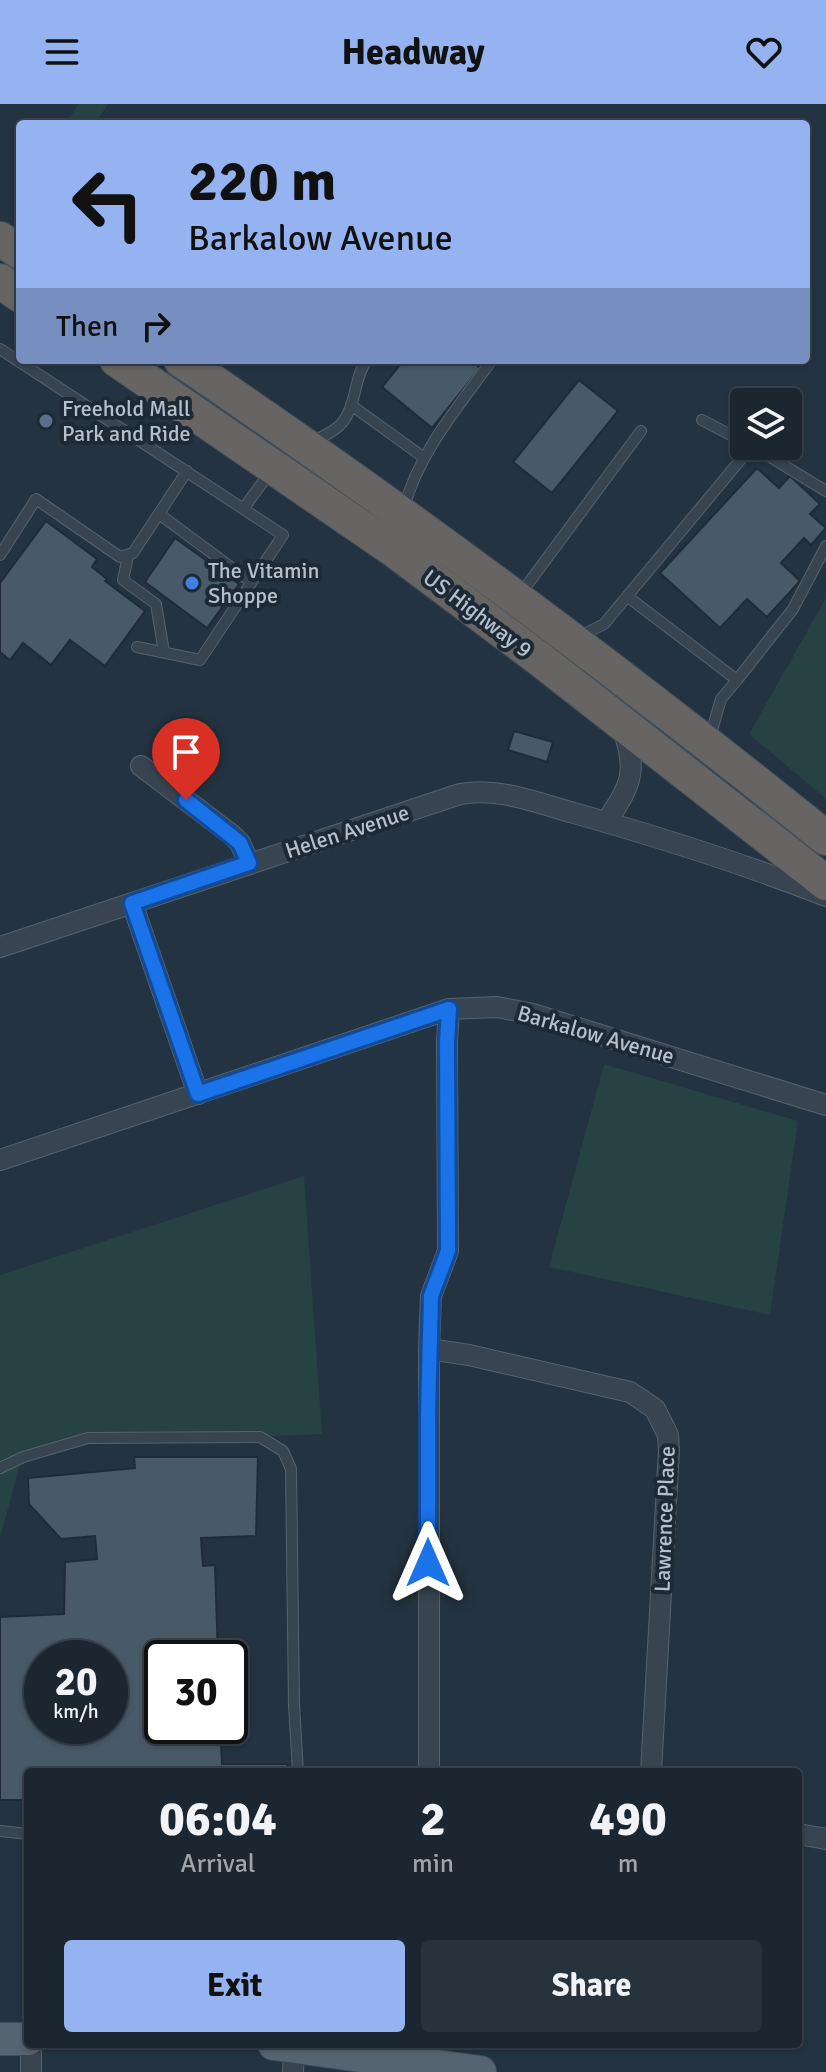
<!DOCTYPE html>
<html lang="en">
<head>
<meta charset="utf-8">
<style>
	:root { --surface:#1b2631; --page:#28323d; --text:#f1f3f6; --muted:#a0a5ab; --line:#39434d; --accent:#95b2f1 }
	body { margin:0; font-family:Signika,sans-serif; background:var(--page); color:var(--text); height:100vh; display:flex; flex-direction:column; font-size:30px; white-space:nowrap }
	* { box-sizing:border-box; margin:0 }
	p { font-size:26px; color:var(--muted) }
	.icon { flex:none; width:44px; height:44px; fill:none; stroke:currentColor; stroke-width:2; stroke-linecap:round; stroke-linejoin:round }
	.map { position:relative; flex:1; overflow:hidden }
	.panel { position:absolute; left:24px; top:1664px; width:778px; height:280px; display:flex; flex-direction:column; background:var(--surface); border-radius:8px; box-shadow:0 2px 6px #0004,0 0 0 2px var(--line) }
	.panel>* { flex:none }
	.banner { position:absolute; left:16px; top:16px; width:794px; height:244px; border-radius:8px; box-shadow:0 2px 6px #0004,0 0 0 2px var(--line); background:#95b2f1; color:#111; overflow:hidden }
	.fabs { position:absolute; left:730px; top:284px; display:grid; gap:16px }
	.fabs a { display:grid; place-items:center; width:72px; height:72px; border-radius:8px; background:var(--surface); box-shadow:0 2px 6px #0004,0 0 0 2px var(--line); font-size:40px }
	.speed { position:absolute; left:24px; top:1536px; display:flex; gap:16px; font-size:40px; font-weight:700; text-align:center }
	.speed>* { display:grid; place-content:center; width:104px; height:104px; border-radius:50%; background:var(--surface); box-shadow:0 2px 6px #0004,0 0 0 2px var(--line); line-height:1 }
	.speed small { font-size:20px; font-weight:400 }
	.speed .limit { border:4px solid #111; border-radius:12px; background:#fff; color:#111 }
	.pin { position:absolute; display:grid; place-items:center; width:68px; height:68px; color:#fff; margin:-82px -34px; border-radius:50% 50% 50% 0; rotate:-45deg; box-shadow:0 0 8px #0007 }
	.pin .icon { rotate:45deg }
	.me { position:absolute; width:88px; margin:-44px; rotate:0deg; stroke-linejoin:round; filter:drop-shadow(0 0 6px #0008) }
	.turn { display:flex; align-items:center; gap:28px; height:168px; padding:0 40px; font-size:36px }
	.turn .icon { width:104px; height:104px; stroke-width:2.5 }
	.turn b { display:block; font-size:56px; line-height:68px }
	.then { display:flex; align-items:center; height:76px; padding:0 40px; background:#0003; gap:16px; font-size:30px }
	.eta { display:flex; justify-content:space-evenly; align-items:center; height:136px; text-align:center }
	.eta b { font-size:48px; font-weight:700; line-height:56px }
	.button { display:flex; gap:16px; margin-top:auto; padding:16px 40px }
	.button a { flex:1; height:92px; border-radius:8px; background:var(--accent); color:#111; font-size:32px; font-weight:700; line-height:92px; text-align:center }
	.button a+a { background:var(--page); color:var(--text) }
	header { display:flex; justify-content:space-between; align-items:center; height:104px; padding:0 40px; background:var(--accent); color:#111; font-size:36px; font-weight:700 }
	.map>svg:first-child { display:block }
</style>
</head>
<body>
<header><svg class="icon" aria-label="menu" viewBox="0 0 24 24"><path d="M4 6h16M4 12h16M4 18h16"/></svg>Headway<svg class="icon" aria-label="heart" viewBox="0 0 24 24"><path d="M12 20l-8-8c-3-5 5-10 8-4 3-6 11-1 8 4z"/></svg></header>
<div class="map">
<svg width="826" height="1968" viewBox="0 0 826 1968">
	<rect width="100%" height="100%" fill="#243341"/>
	<!-- green -->
	<path fill="#264242" d="M78,0H108L95,20H67Z
		M826,494V695L749,630Z
		M604,960L798,1017L770,1211L549,1163Z
		M304,1072L322,1330L49,1342L22,1353L0,1434V1171Z"/>
	<!-- building -->
	<path fill="#485967" stroke="#1f2c38" stroke-width="2" fill-rule="evenodd" d="M404,256H470L480,264L432,324L382,283Z
		M579,276L618,307L552,389L513,358Z
		M757,364L779,384L790,372L820,400L810,410L826,424L811,441L804,434L781,459L800,477L767,513L747,495L720,524L660,469Z
		M46,417L97,455L92,463L107,475L105,477L145,507L105,562L70,536L51,561L23,539L10,556L0,548V479Z
		M175,434L239,480L207,524L145,478Z
		M514,627L553,638L547,658L508,646Z
		M134,1353H258L256,1432L201,1434L203,1462L215,1461L218,1554H162V1622H220L222,1660H287L288,1668H28V1696H0V1513L64,1510L65,1458L97,1455L95,1432L61,1435L29,1400L28,1374L135,1364ZM42,1554H110V1622H42Z"/>
	<g fill="none" stroke-linecap="round" stroke-linejoin="round">
		<!-- service casing -->
		<g stroke="#56636e" stroke-width="12">
			<path id="service" d="M0,245L283,431L200,556L137,543
				M351,301L423,353
				M702,316L744,338
				M312,338C321,333 334,328 340,321C357,304 353,274 367,256
				M752,342L826,387
				M404,404C419,348 458,303 492,256
				M243,405L271,367
				M159,410L251,478
				M0,451L36,395L120,453L133,449L187,367
				M128,452L123,476L156,500L164,548
				M519,492L641,327
				M628,493L737,576L793,505L826,442
				M577,534L604,520L752,342
				M710,633L721,595L737,576
				M0,1364L23,1353L88,1334L260,1333L283,1347L291,1365L294,1601L298,1668
				M0,1727L28,1730"/>
		</g>
		<!-- minor casing -->
		<g stroke="#56636e" stroke-width="22">
			<path id="minor" d="M141,662L232,731L240,739L249,759
				M606,718C632,680 638,667 622,622
				M132,799L198,990
				M0,843L460,690C500,683 537,699 574,709C659,733 744,760 826,792
				M0,1056L449,905L497,903L533,910L826,1001
				M429,1245L469,1251L630,1288L655,1305L668,1331L669,1346L651,1668
				M429,1668V1245L431,1192L448,1147L447,939L449,905
				M798,1730L826,1735
				M31,1940V1968
				M293,1968L294,1942"/>
		</g>
		<!-- primary casing -->
		<g stroke="#424e5a" stroke-width="34">
			<path id="primary" d="M0,1935H28
				M274,1940L480,1968"/>
		</g>
		<!-- trunk casing -->
		<g stroke="#43505b" stroke-width="36">
			<path id="trunk" d="M0,135L20,148
				M0,177L20,191
				M117,256L394,446L541,556L826,779
				M181,256C403,406 617,566 826,734"/>
		</g>
		<!-- service -->
		<use href="#service" stroke="#384551" stroke-width="10"/>
		<!-- minor -->
		<use href="#minor" stroke="#384551" stroke-width="20"/>
		<!-- primary -->
		<use href="#primary" stroke="#566471" stroke-width="32"/>
		<!-- trunk -->
		<use href="#trunk" stroke="#666563" stroke-width="34"/>
	</g>
	<g fill="none" stroke-linecap="round" stroke-linejoin="round">
		<!-- route casing -->
		<g stroke="#114b97" stroke-width="20">
			<path id="route" d="M186,696L240,739L249,759L132,799L198,990L449,905L447,939L448,1147L431,1192L428,1310V1459"/>
		</g>
		<!-- route -->
		<use href="#route" stroke="#1a73e8" stroke-width="14"/>
	</g>
	<!-- markers -->
	<circle fill="#5c6f8a" stroke="#1d2a36" stroke-width="3" cx="46" cy="317" r="8"/>
	<circle fill="#3f7fe0" stroke="#1d2a36" stroke-width="3" cx="192" cy="479" r="8"/>
	<g text-anchor="middle" stroke-width="8" stroke-linejoin="round" paint-order="stroke">
		<!-- poi labels -->
		<g font-size="22" fill="#b5c0cb" stroke="#1d2a36" text-anchor="start">
			<text x="62" y="312">Freehold Mall<tspan x="62" dy="25">Park and Ride</tspan></text>
			<text x="208" y="474">The Vitamin<tspan x="208" dy="25">Shoppe</tspan></text>
		</g>
		<!-- street labels -->
		<g font-size="22" fill="#b5c0cb" stroke="#1d2a36">
			<text transform="translate(478 509) rotate(37)" y="8">US Highway 9</text>
			<text transform="translate(347 727) rotate(-18)" y="8">Helen Avenue</text>
			<text transform="translate(596 930) rotate(16)" y="8">Barkalow Avenue</text>
			<text transform="translate(664 1415) rotate(-88)" y="8">Lawrence Place</text>
		</g>
	</g>
</svg>
<div class="fabs">
<a><svg class="icon" aria-label="layers" viewBox="0 0 24 24"><path d="M12 4l9 5-9 5-9-5zM3 14l9 5 9-5"/></svg></a>
</div>
<div class="speed"><div>20<small>km/h</small></div><div class="limit">30</div></div>
<div class="pin" style="left:186px;top:696px;background:#d93025"><svg class="icon" aria-label="arrive" viewBox="0 0 24 24"><path d="M6 21V4h12l-3 4 3 4H6"/></svg></div>
<svg class="me" style="left:428px;top:1459px" viewBox="-20 -20 40 40"><path d="M0-17L14 15 0 8-14 15z" fill="#1a73e8" stroke="#fff" stroke-width="4"/></svg>
<div class="banner">
<div class="turn"><svg class="icon" aria-label="left" viewBox="0 0 24 24"><path d="M17 20v-9H6M10 6l-5 5 5 5"/></svg><div><b>220 m</b>Barkalow Avenue</div></div>
<div class="then">Then<svg class="icon" aria-label="right" viewBox="0 0 24 24"><path d="M7 20v-9h11M14 6l5 5-5 5"/></svg></div>
</div>
<section class="panel">
<div class="eta">
<div><b>06:04</b><p>Arrival</p></div>
<div><b>2</b><p>min</p></div>
<div><b>490</b><p>m</p></div>
</div>
<div class="button"><a>Exit</a><a>Share</a></div>
</section>
</div>
</body>
</html>
